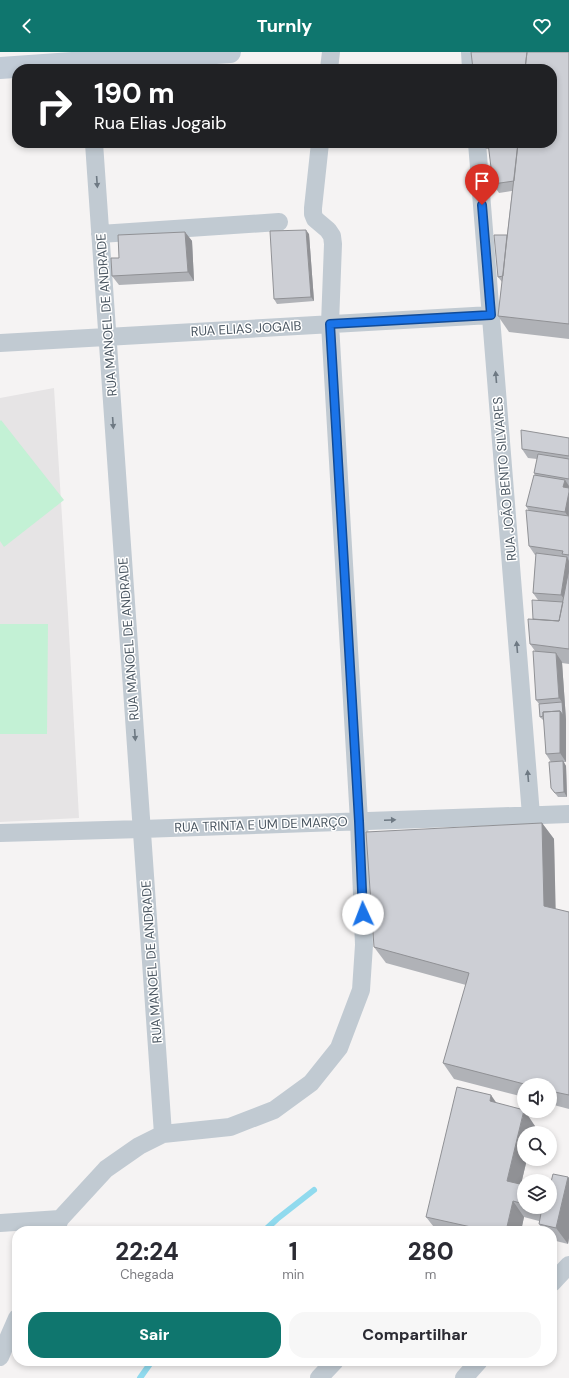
<!DOCTYPE html>
<html lang="pt">
<head>
<meta charset="utf-8">
<style>
	:root { --surface:#fff; --page:#f7f7f7; --text:#2b2b33; --muted:#7c7c81; --accent:#0f766e }
	body { margin:0; font-family:"DM Sans",sans-serif; background:var(--page); color:var(--text); height:100vh; display:flex; flex-direction:column; font-size:15px; white-space:nowrap }
	* { box-sizing:border-box; margin:0 }
	p { font-size:13px; color:var(--muted) }
	.icon { flex:none; width:22px; height:22px; fill:none; stroke:currentColor; stroke-width:2; stroke-linecap:round; stroke-linejoin:round }
	.map { position:relative; flex:1; overflow:hidden }
	.drawer { position:absolute; left:12px; top:1174px; width:545px; height:140px; display:flex; flex-direction:column; background:var(--surface); border-radius:16px; box-shadow:0 2px 6px #0003 }
	.drawer>* { flex:none }
	.guide { position:absolute; left:12px; top:12px; width:545px; height:84px; border-radius:16px; box-shadow:0 2px 6px #0003; background:#202124; color:#fff; overflow:hidden }
	.tools { position:absolute; left:517px; top:1026px; display:grid; gap:8px }
	.tools a { display:grid; place-items:center; width:40px; height:40px; border-radius:50%; background:var(--surface); box-shadow:0 2px 6px #0003; font-size:20px }
	.pin { position:absolute; display:grid; place-items:center; width:34px; height:34px; color:#fff; margin:-41px -17px; border-radius:50% 50% 50% 0; rotate:-45deg; box-shadow:0 0 4px #0007 }
	.pin .icon { rotate:45deg }
	.me { position:absolute; width:44px; margin:-22px; rotate:358deg; stroke-linejoin:round; filter:drop-shadow(0 0 3px #0008) }
	.turn { display:flex; align-items:center; gap:14px; height:84px; padding:0 16px; font-size:18px }
	.turn .icon { width:52px; height:52px; stroke-width:2.5 }
	.turn b { display:block; font-size:28px; line-height:34px }
	.eta { display:flex; justify-content:space-evenly; align-items:center; height:68px; text-align:center }
	.eta b { font-size:24px; font-weight:800; line-height:28px }
	.action { display:flex; gap:8px; margin-top:auto; padding:8px 16px }
	.action a { flex:1; height:46px; border-radius:16px; background:var(--accent); color:#fff; font-size:16px; font-weight:800; line-height:46px; text-align:center }
	.action a+a { background:var(--page); color:var(--text) }
	header { display:flex; justify-content:space-between; align-items:center; height:52px; padding:0 16px; background:var(--accent); color:#fff; font-size:18px; font-weight:800 }
	.map>svg:first-child { display:block }
</style>
</head>
<body>
<header><svg class="icon" aria-label="back" viewBox="0 0 24 24"><path d="M15 5l-7 7 7 7"/></svg>Turnly<svg class="icon" aria-label="heart" viewBox="0 0 24 24"><path d="M12 20l-8-8c-3-5 5-10 8-4 3-6 11-1 8 4z"/></svg></header>
<div class="map">
<svg width="569" height="1326" viewBox="0 0 569 1326">
	<rect width="100%" height="100%" fill="#f5f3f3"/>
	<!-- education -->
	<path fill="#e6e4e5" d="M54,336L68,562L79,766L0,770V346Z"/>
	<!-- green -->
	<path fill="#c3f1d5" d="M1,368L64,448L4,495L0,489V369Z
		M0,572H48L47,682H0Z"/>
	<g fill="none" stroke-linecap="round" stroke-linejoin="round">
		<!-- stream -->
		<path stroke="#90daee" stroke-width="6" d="M264,1179L277,1167L314,1138
			M140,1326L152,1309"/>
		<!-- street -->
		<path stroke="#c1cad2" stroke-width="18" d="M470,0L471,17
			M329,17L331,0
			M94,91L163,1082
			M477,91L531,763
			M100,182L279,170
			M0,291L491,263
			M0,781L142,777L569,762
			M0,1171L60,1167
			M55,1179L60,1167L106,1117L139,1094L163,1082L230,1075L274,1058L311,1031L339,996L361,938L364,893L359,769L330,272L333,192L332,184L328,178L315,167L313,162V156L320,91
			M552,1231L569,1213
			M0,1305L17,1266
			M319,1326L335,1309
			M464,1326L479,1309"/>
		<!-- secondary -->
		<path stroke="#c1cbd6" stroke-width="22" d="M0,16L230,0"/>
	</g>
	<!-- wall -->
	<path fill="#b0b2b7" d="M569,0V287L509,280L498,264L502,230L498,225L507,183L512,139L499,141L493,132L489,97H486L482,91H552Z
		M185,180L192,189L194,229L119,233L112,224L119,206Z
		M309,182L314,249L277,252L274,247Z
		M569,386V612L562,611L566,668V710H564L566,714L567,745H558L551,736V710L546,702L544,669L540,665L539,652L536,648L535,599L530,592L533,567L538,548L533,541L536,503H535L529,494V459L526,454L535,423L534,421L537,407L528,406L522,397Z
		M542,771L554,787L555,857L569,860V1057L550,1052V1033H524V1045L454,1027L443,1011L466,933L386,911L374,895Z
		M497,1051L535,1074L533,1081H524V1107H527L521,1132L524,1133V1155H550L568,1125L569,1126V1186L568,1192L552,1188V1179H544L539,1172V1169L524,1165L521,1179H437L426,1165Z"/>
	<!-- shaded-wall -->
	<path fill="#909195" d="M306,178L309,182L314,249L311,245Z
		M185,180L192,189L194,229L188,220Z
		M565,428L569,434V466L565,460L563,435Z
		M567,505L569,509V541L568,552L561,543Z
		M556,601L562,610L566,668V710L560,701V659L562,650L559,646Z
		M563,709L566,714L567,745L564,740Z
		M542,771L554,787L556,870L544,854Z
		M491,1043L502,1059L490,1049Z
		M524,1059H525L535,1074L533,1081H524V1107H527L518,1145L507,1129Z
		M568,1125L569,1126V1186L568,1192L556,1176Z
		M513,1149L524,1165L521,1179H506Z"/>
	<!-- building -->
	<path fill="#cdcfd5" stroke="#909195" d="M471,0H527L525,17H473Z
		M527,0H569V272L498,264L518,91H552V17H525Z
		M488,91H518L514,129L493,132Z
		M306,178L311,245L274,247L270,179Z
		M185,180L188,220L112,224L111,206H119L118,183Z
		M494,183H507L503,224L498,225Z
		M521,378L569,386V404L522,397Z
		M538,402L569,407V427L534,421Z
		M534,423L565,428L563,435L569,436V440L565,460L526,454Z
		M526,458L569,464V503L562,502L563,499L529,494Z
		M536,501L567,505L561,543L533,541Z
		M569,517V597L530,592L528,567L559,569Z
		M532,548L563,550L559,569L533,567Z
		M533,599L556,601L559,646L536,648Z
		M562,650L563,663L560,659L543,660V664L540,665L539,652Z
		M560,659V701L546,702L543,660Z
		M563,709L564,740L555,741L551,736L549,710Z
		M542,771L544,854L569,860V1043L550,1039V1033H528L443,1011L469,921L374,895L366,780Z
		M457,1035L491,1043L490,1049L524,1058L507,1129L524,1133V1152L513,1149L506,1179H489L426,1165Z
		M553,1122L568,1125L556,1176L539,1172L542,1156L536,1155H550V1134Z"/>
	<!-- one-way arrows -->
	<defs><path id="oneway-solid" d="M-6-.8H1V-3.2L6.5 0L1 3.2V.8H-6Z"/></defs>
	<g fill="#6e7983">
		<use href="#oneway-solid" transform="translate(97 130) rotate(86)"/>
		<use href="#oneway-solid" transform="translate(496 325) rotate(-95)"/>
		<use href="#oneway-solid" transform="translate(113 371) rotate(86)"/>
		<use href="#oneway-solid" transform="translate(517 595) rotate(-95)"/>
		<use href="#oneway-solid" transform="translate(135 683) rotate(86)"/>
		<use href="#oneway-solid" transform="translate(528 724) rotate(-95)"/>
		<use href="#oneway-solid" transform="translate(390 768) rotate(-2)"/>
	</g>
	<g fill="none" stroke-linecap="round" stroke-linejoin="round">
		<!-- route casing -->
		<g stroke="#114b97" stroke-width="10">
			<path id="route" d="M363,862L359,769L330,272L491,263L482,153"/>
		</g>
		<!-- route -->
		<use href="#route" stroke="#1a73e8" stroke-width="7"/>
	</g>
	<g text-anchor="middle" stroke-width="3" stroke-linejoin="round" paint-order="stroke">
		<!-- street labels -->
		<g font-size="13" fill="#4a5661" stroke="#fff">
			<text transform="translate(106 263) rotate(-94)" y="5">RUA MANOEL DE ANDRADE</text>
			<text transform="translate(246 276) rotate(-3)" y="5">RUA ELIAS JOGAIB</text>
			<text transform="translate(504 427) rotate(-95)" y="5">RUA JOÃO BENTO SILVARES</text>
			<text transform="translate(128 587) rotate(-94)" y="5">RUA MANOEL DE ANDRADE</text>
			<text transform="translate(261 772) rotate(-2)" y="5">RUA TRINTA E UM DE MARÇO</text>
			<text transform="translate(151 910) rotate(-94)" y="5">RUA MANOEL DE ANDRADE</text>
		</g>
	</g>
</svg>
<div class="tools">
<a><svg class="icon" aria-label="sound" viewBox="0 0 24 24"><path d="M4 9h4l5-4v14l-5-4H4zM17 9q2 3 0 6"/></svg></a>
<a><svg class="icon" aria-label="search" viewBox="0 0 24 24"><circle cx="10" cy="10" r="6"/><path d="M15 15l6 6"/></svg></a>
<a><svg class="icon" aria-label="layers" viewBox="0 0 24 24"><path d="M12 4l9 5-9 5-9-5zM3 14l9 5 9-5"/></svg></a>
</div>
<div class="pin" style="left:482px;top:153px;background:#d93025"><svg class="icon" aria-label="arrive" viewBox="0 0 24 24"><path d="M6 21V4h12l-3 4 3 4H6"/></svg></div>
<svg class="me" style="left:363px;top:862px" viewBox="-20 -20 40 40"><circle r="19" fill="#fff"/><path d="M0-13L10 11 0 6-10 11z" fill="#1a73e8"/></svg>
<div class="guide">
<div class="turn"><svg class="icon" aria-label="right" viewBox="0 0 24 24"><path d="M7 20v-9h11M14 6l5 5-5 5"/></svg><div><b>190 m</b>Rua Elias Jogaib</div></div>
</div>
<section class="drawer">
<div class="eta">
<div><b>22:24</b><p>Chegada</p></div>
<div><b>1</b><p>min</p></div>
<div><b>280</b><p>m</p></div>
</div>
<div class="action"><a>Sair</a><a>Compartilhar</a></div>
</section>
</div>
</body>
</html>
